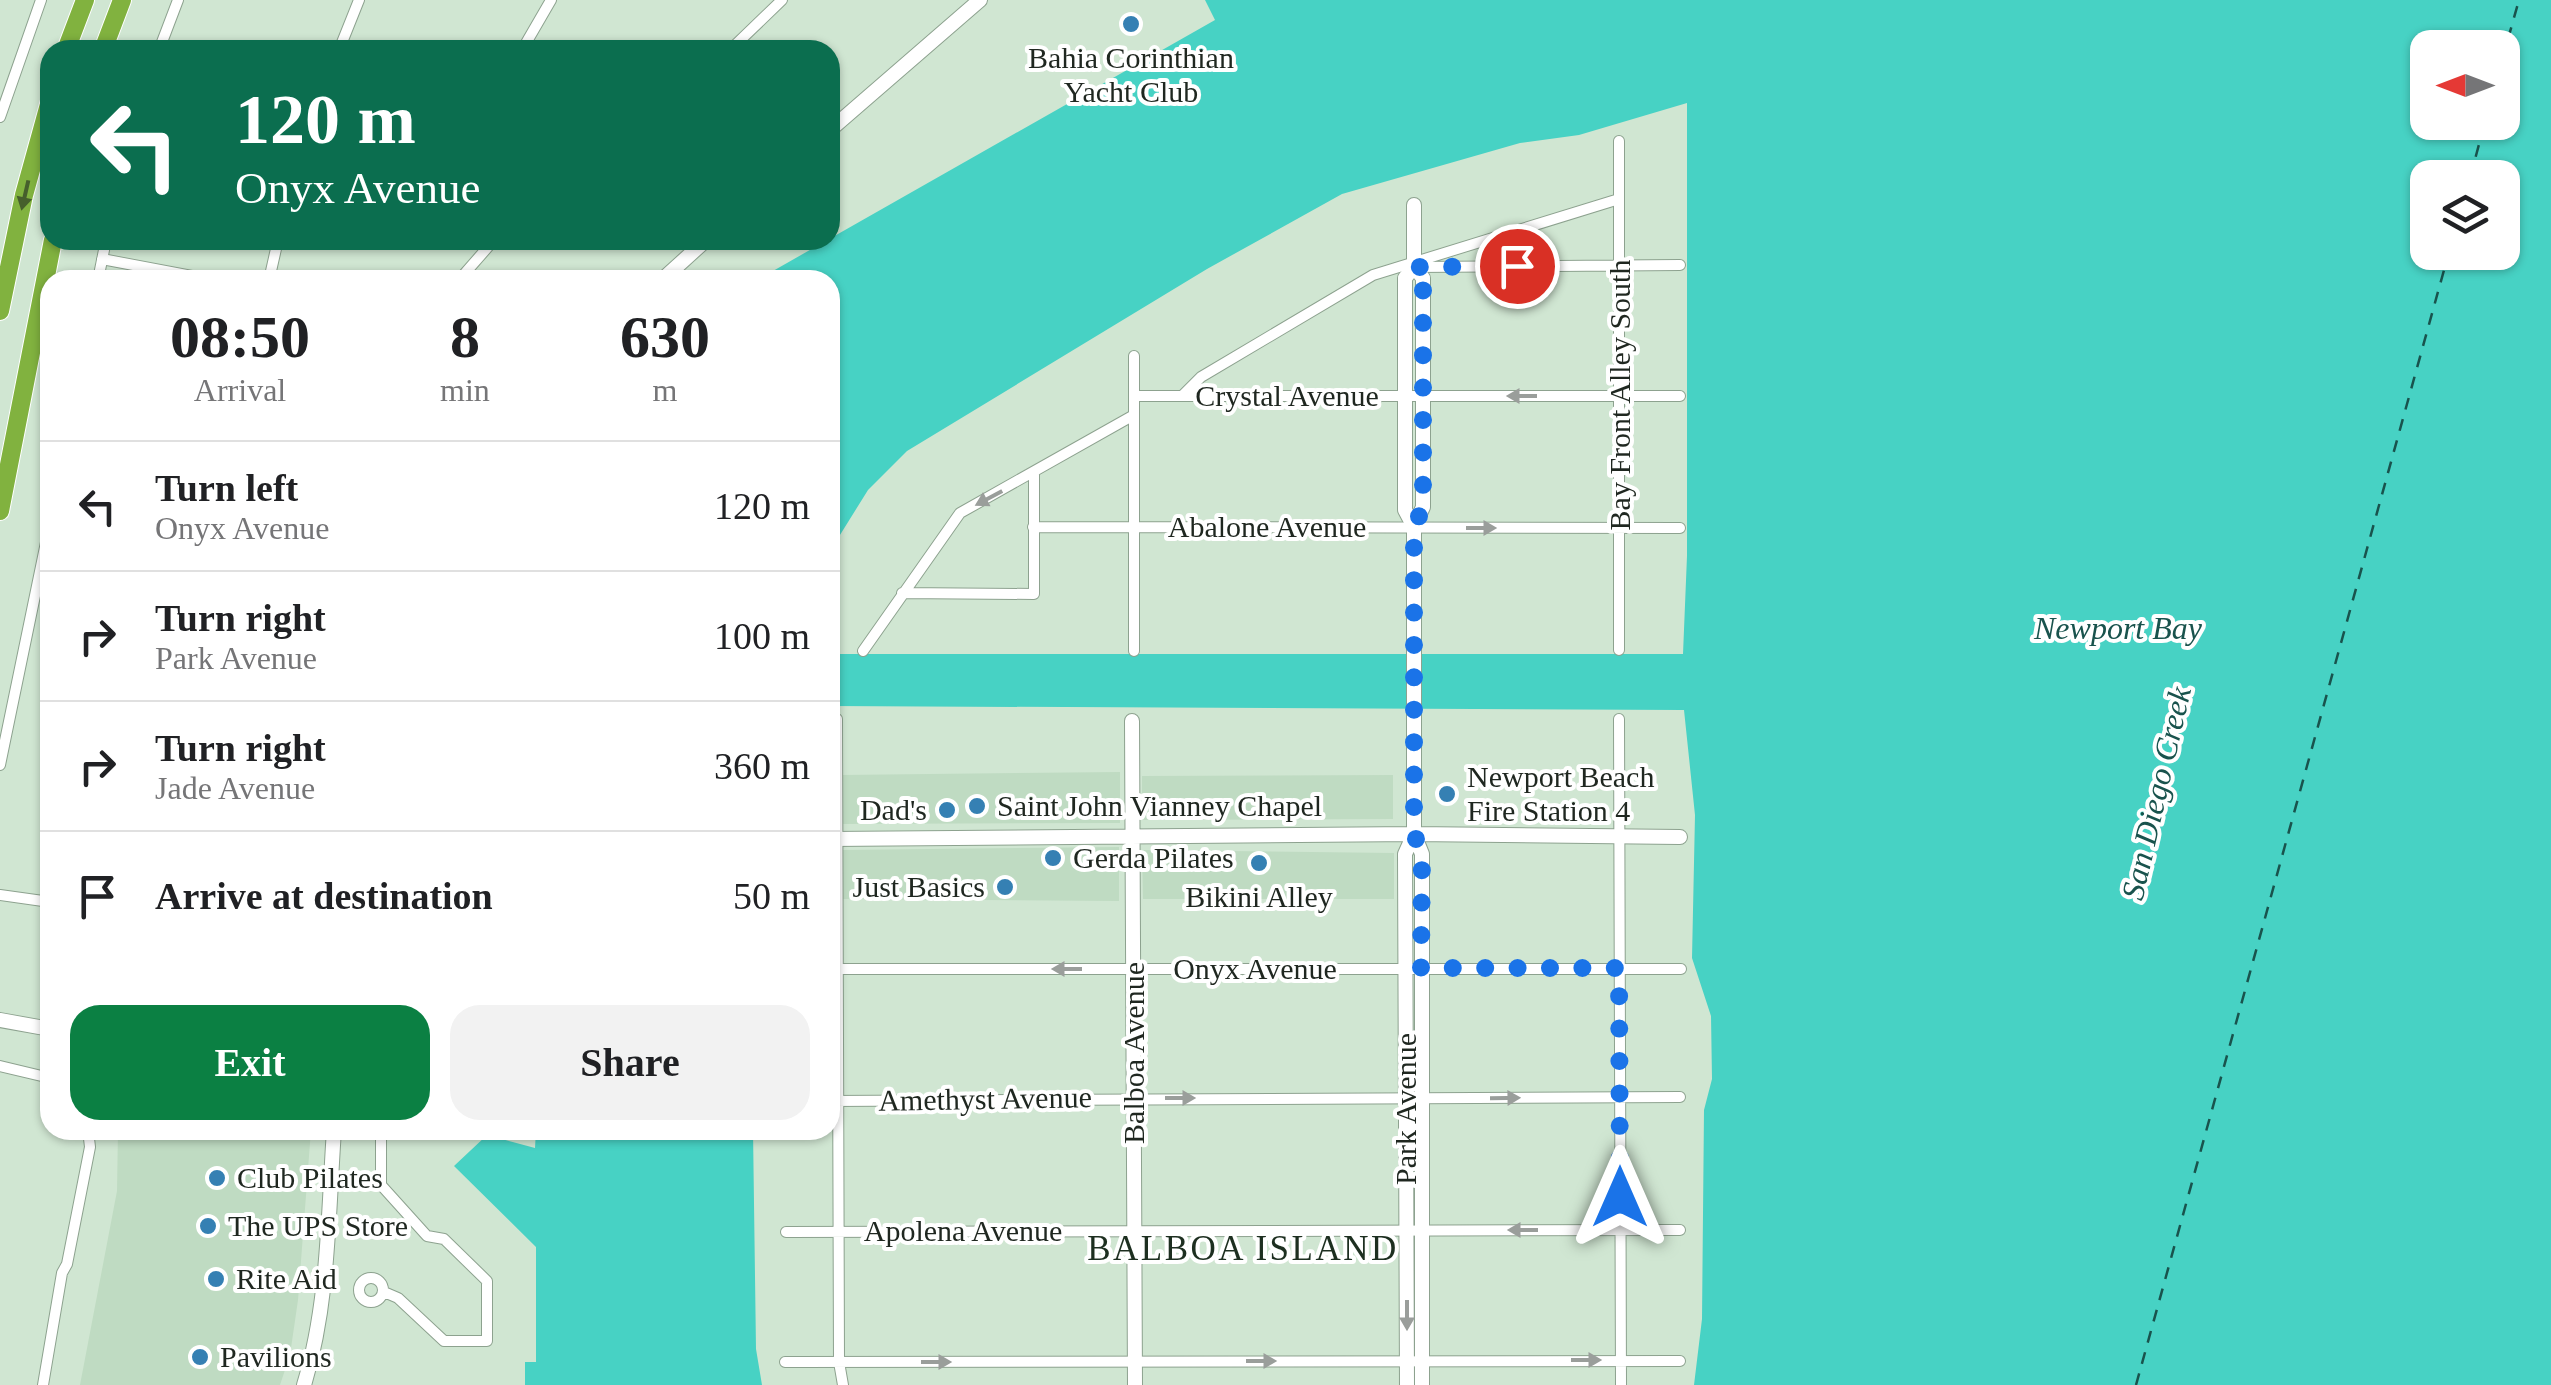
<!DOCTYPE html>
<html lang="en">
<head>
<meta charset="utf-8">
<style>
	:root { --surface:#fff; --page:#f2f2f2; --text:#202124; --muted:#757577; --line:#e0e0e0; --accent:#0b8043 }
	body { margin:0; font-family:"Times New Roman",serif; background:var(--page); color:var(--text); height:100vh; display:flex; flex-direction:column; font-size:38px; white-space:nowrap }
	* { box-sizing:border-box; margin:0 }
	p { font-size:32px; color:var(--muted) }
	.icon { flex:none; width:55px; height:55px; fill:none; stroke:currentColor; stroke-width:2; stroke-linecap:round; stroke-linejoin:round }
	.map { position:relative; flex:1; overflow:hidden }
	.details { position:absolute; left:40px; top:270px; width:800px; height:870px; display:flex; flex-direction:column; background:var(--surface); border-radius:30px; box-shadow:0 2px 8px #0004 }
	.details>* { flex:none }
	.banner { position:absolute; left:40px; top:40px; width:800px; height:210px; border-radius:30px; box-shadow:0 2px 8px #0004; background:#0b6e4f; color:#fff; overflow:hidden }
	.needle { width:65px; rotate:270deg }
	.buttons { position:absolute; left:2410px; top:30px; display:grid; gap:20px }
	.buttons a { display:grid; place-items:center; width:110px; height:110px; border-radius:20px; background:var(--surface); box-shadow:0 2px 8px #0004; font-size:50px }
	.pin { position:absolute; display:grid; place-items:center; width:85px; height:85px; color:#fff; margin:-42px; border:5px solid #fff; border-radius:50%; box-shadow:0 2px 10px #0007 }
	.me { position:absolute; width:110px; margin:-55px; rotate:0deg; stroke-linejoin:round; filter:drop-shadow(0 0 8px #0008) }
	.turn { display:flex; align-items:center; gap:35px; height:210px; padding:0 30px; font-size:45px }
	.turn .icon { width:130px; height:130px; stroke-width:2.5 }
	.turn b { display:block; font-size:70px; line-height:85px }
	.eta { display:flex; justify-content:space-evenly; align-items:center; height:170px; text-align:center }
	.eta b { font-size:60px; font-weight:700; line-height:70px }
	.primary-button { display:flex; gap:20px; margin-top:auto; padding:20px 30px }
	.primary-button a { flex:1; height:115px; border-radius:30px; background:var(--accent); color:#fff; font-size:40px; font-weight:700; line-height:115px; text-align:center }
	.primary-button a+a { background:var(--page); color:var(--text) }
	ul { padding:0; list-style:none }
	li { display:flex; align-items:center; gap:30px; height:130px; padding:0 30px; border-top:2px solid var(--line) }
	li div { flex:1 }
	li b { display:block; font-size:38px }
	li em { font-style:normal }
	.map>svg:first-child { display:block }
</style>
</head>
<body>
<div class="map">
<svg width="2551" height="1385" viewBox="0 0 2551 1385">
	<rect width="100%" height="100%" fill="#d0e6d2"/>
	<!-- built -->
	<path fill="#bfdbc2" d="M1120,772V823L841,824V775Z
		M1393,775V819L1142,820V776Z
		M1119,847V901L841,899L842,850Z
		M1142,850L1394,853V899H1143Z
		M118,1130H311L298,1300L290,1355L280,1385H80L117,1191Z"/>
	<!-- water -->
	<path fill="#47d2c4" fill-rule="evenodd" d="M1205,0H2551V1385H1694L1702,1319L1704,1110L1712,1079L1711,1016L1692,958L1695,815L1684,710L830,706V654H1683L1687,556V103L1579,135L1520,143L1342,194L1207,269L907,451L868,490L830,551V280H757L1215,20ZM2428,48H2502V122H2428ZM2428,178H2502V252H2428Z
		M536,1130H753L756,1349L762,1385H525V1362H536V1247L454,1166L487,1135L535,1148Z"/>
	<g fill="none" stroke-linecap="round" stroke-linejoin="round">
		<!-- ferry -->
		<path stroke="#19534d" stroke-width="2.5" stroke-dasharray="12 10" stroke-linecap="butt" d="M2502,60L2519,0
			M2470,178L2485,122
			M2136,1385L2449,252"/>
		<!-- street casing -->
		<g stroke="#8da28f" stroke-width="12">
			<path id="street" d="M159,50L178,0
				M339,50L359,0
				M522,50L551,0
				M730,50L782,0
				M0,117L41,0
				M1619,141V650
				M102,259L213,280
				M1414,267L1680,265
				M98,280L106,240
				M269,280L278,240
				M459,280L494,240
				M1134,396H1680
				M1182,396L1201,377L1373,275L1619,199
				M1033,527L1680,528
				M902,593L1034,594V474
				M863,651L960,513L1134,415
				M1134,651V356
				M837,719L839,1362L843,1385
				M1619,719L1621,1385
				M0,765L50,523
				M0,895L50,902
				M830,969H1681
				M0,1066L50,1078
				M830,1101L1680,1097
				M381,1130V1185L427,1236L444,1239L487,1281V1341H444L398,1298L384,1292
				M786,1232L1680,1230
				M359 1290a12 12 0 1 1 24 0a12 12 0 1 1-24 0Z
				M785,1362L1680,1361
				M43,1385L62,1273L67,1264L90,1147L88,1130"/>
		</g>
		<!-- secondary casing -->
		<g stroke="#8da28f" stroke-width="16">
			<path id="secondary" d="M830,130L980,0
				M1414,205V267L1423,278V507L1414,527V834L1422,854V1385
				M662,280L706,240
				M1414,527L1405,510V278L1414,267
				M1132,721L1135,1385
				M830,839L1414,834L1680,837
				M0,1020L50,1029
				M304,1385C329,1303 328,1215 334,1130
				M1407,1385L1405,854L1414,834"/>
		</g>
		<!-- highway casing -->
		<g stroke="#fff" stroke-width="20">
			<path id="highway" d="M66,50L85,0
				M103,50L122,0
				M0,311L24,195L50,101
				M0,511L53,240"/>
		</g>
		<!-- street -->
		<use href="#street" stroke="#fff" stroke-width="10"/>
		<!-- secondary -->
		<use href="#secondary" stroke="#fff" stroke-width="14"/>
		<!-- highway -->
		<use href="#highway" stroke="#81b23f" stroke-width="18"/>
	</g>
	<!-- one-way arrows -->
	<defs><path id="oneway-solid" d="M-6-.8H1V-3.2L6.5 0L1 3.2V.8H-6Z" transform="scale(2.5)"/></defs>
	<use fill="#465f2c" href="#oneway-solid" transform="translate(25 195) rotate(103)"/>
	<g fill="#9a9e9b">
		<use href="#oneway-solid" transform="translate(1522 396) rotate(-180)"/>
		<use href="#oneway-solid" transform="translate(989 498) rotate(152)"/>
		<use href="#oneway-solid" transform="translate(1481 528)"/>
		<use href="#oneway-solid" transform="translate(1067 969) rotate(-180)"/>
		<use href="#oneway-solid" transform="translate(1180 1098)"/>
		<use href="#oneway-solid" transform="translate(1505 1098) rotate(-1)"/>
		<use href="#oneway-solid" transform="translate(1523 1230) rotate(-180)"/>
		<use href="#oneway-solid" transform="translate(1407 1315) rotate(90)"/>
		<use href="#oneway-solid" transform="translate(1586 1360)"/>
		<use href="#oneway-solid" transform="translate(1261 1361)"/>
		<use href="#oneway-solid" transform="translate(936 1362)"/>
	</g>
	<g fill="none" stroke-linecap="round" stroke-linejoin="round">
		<!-- route -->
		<path stroke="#1a73e8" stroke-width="18" stroke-dasharray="0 32.4" d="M1517,266L1414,267L1423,278V507L1414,528V834L1422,854L1421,968H1619L1620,1197"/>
	</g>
	<!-- markers -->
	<g fill="#3580b3" stroke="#fff" stroke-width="4">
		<circle cx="1131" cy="24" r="10"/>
		<circle cx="1447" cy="794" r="10"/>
		<circle cx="977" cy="806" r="10"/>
		<circle cx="947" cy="810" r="10"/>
		<circle cx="1053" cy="858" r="10"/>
		<circle cx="1259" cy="863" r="10"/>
		<circle cx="1005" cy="887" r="10"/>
		<circle cx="217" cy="1178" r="10"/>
		<circle cx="208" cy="1226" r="10"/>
		<circle cx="216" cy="1279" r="10"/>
		<circle cx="200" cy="1357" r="10"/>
	</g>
	<g text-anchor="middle" stroke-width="8" stroke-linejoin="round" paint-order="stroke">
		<!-- poi labels -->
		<g font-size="30" fill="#1f2720" stroke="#fff" text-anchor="start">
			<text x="1131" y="68" text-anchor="middle">Bahia Corinthian<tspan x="1131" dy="34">Yacht Club</tspan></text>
			<text x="1467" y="787">Newport Beach<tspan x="1467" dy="34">Fire Station 4</tspan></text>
			<text x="997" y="816">Saint John Vianney Chapel</text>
			<text x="927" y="820" text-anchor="end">Dad's</text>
			<text x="1073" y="868">Gerda Pilates</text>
			<text x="985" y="897" text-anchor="end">Just Basics</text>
			<text x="1259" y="907" text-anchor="middle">Bikini Alley</text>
			<text x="237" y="1188">Club Pilates</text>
			<text x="228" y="1236">The UPS Store</text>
			<text x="236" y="1289">Rite Aid</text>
			<text x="220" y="1367">Pavilions</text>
		</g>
		<!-- street labels -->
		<g font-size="30" fill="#1f2720" stroke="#fff">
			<text transform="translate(1620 395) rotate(-90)" y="10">Bay Front Alley South</text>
			<text x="1287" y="406">Crystal Avenue</text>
			<text x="1267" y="537">Abalone Avenue</text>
			<text x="1255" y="979">Onyx Avenue</text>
			<text transform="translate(1134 1053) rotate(-90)" y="10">Balboa Avenue</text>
			<text transform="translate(985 1099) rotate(-1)" y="10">Amethyst Avenue</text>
			<text transform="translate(1406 1109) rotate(-90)" y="10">Park Avenue</text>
			<text x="963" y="1241">Apolena Avenue</text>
		</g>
		<!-- water labels -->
		<g font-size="32" font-style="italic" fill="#19534d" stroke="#fff">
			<text x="2118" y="639">Newport Bay</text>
			<text transform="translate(2156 793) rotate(-77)" y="11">San Diego Creek</text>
		</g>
		<!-- quarter labels -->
		<g font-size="35" letter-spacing="2.5" fill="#1d2f20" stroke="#fff">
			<text x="1243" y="1260">BALBOA ISLAND</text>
		</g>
	</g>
</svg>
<div class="buttons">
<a><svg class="needle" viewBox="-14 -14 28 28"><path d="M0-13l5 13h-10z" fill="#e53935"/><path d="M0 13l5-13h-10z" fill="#757577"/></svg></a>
<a><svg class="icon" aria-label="layers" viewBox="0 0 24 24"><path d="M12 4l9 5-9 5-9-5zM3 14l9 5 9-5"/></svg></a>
</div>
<div class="pin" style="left:1517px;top:266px;background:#d93025"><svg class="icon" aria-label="arrive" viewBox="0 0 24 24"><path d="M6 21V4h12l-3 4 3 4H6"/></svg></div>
<svg class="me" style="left:1620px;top:1197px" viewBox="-20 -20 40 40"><path d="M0-17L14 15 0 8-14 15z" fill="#1a73e8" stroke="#fff" stroke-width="4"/></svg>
<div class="banner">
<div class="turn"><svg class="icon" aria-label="left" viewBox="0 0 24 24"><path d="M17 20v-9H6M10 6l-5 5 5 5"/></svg><div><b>120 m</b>Onyx Avenue</div></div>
</div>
<section class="details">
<div class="eta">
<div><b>08:50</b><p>Arrival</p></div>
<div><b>8</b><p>min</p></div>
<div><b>630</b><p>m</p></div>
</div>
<ul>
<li><svg class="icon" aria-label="left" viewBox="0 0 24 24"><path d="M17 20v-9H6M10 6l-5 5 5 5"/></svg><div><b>Turn left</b><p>Onyx Avenue</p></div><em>120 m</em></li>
<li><svg class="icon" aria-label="right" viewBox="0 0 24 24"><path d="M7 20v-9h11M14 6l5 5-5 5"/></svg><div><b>Turn right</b><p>Park Avenue</p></div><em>100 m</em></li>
<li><svg class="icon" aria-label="right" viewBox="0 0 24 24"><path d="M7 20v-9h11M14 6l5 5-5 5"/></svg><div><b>Turn right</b><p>Jade Avenue</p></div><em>360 m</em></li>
<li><svg class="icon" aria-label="arrive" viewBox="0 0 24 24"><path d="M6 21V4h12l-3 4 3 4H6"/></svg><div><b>Arrive at destination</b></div><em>50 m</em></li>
</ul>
<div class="primary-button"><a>Exit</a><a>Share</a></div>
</section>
</div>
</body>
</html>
